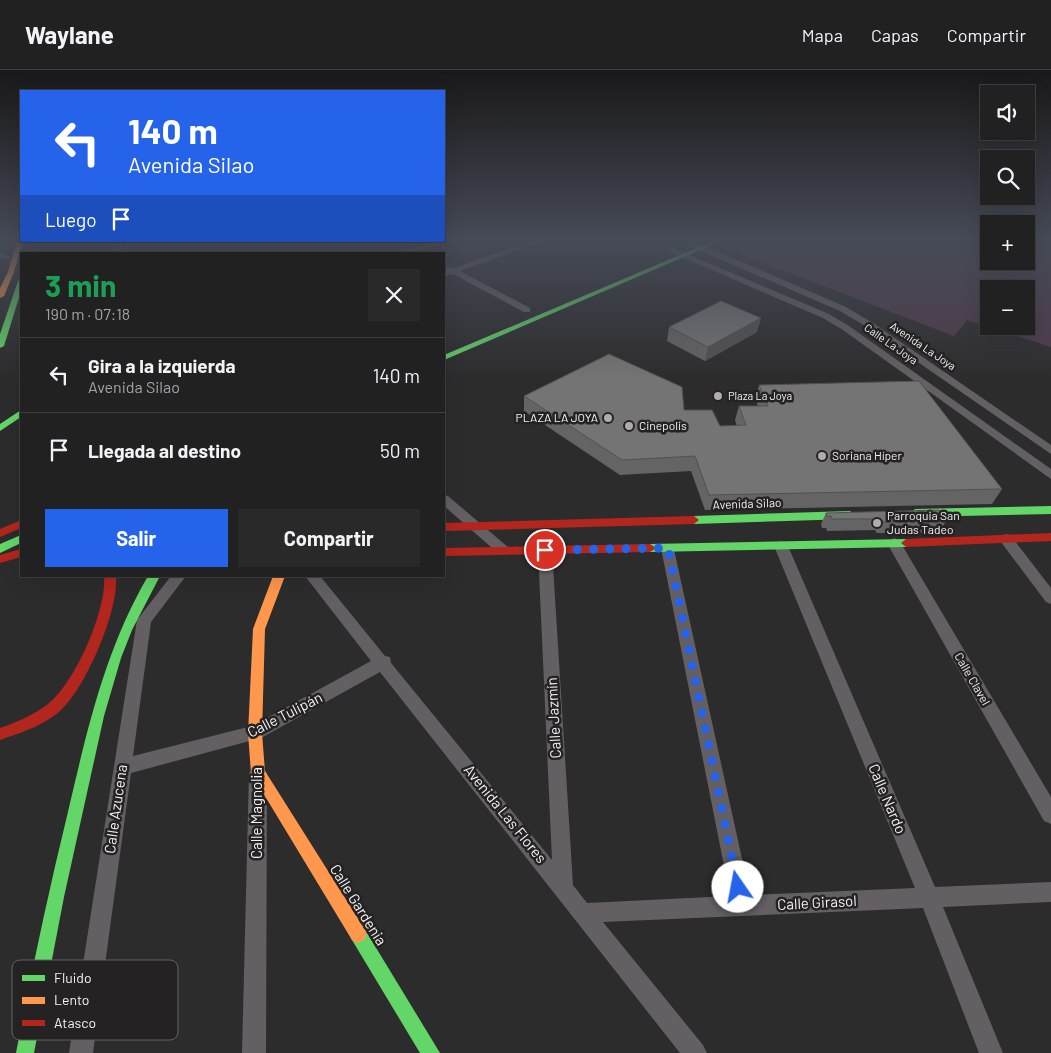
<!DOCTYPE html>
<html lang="es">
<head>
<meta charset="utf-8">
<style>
	:root { --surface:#222122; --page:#2a292a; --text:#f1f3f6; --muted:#a2a3a5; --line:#3f3e40; --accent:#2563eb }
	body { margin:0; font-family:Barlow,sans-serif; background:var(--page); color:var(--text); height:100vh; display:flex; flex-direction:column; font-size:19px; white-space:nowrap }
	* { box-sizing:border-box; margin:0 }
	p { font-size:16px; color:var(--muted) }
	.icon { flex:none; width:28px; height:28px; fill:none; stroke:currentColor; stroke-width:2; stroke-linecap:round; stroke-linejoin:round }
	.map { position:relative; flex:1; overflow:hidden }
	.details { position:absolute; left:20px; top:182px; width:425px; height:325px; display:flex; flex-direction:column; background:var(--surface); border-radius:0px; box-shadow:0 5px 20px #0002,0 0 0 1px var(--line) }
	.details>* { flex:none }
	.banner { position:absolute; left:20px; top:20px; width:425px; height:152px; border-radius:0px; box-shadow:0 5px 20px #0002,0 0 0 1px var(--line); background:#2563eb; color:#fff; overflow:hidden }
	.controls { position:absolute; left:980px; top:15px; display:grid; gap:10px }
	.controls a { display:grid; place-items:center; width:55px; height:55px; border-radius:0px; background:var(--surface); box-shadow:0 5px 20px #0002,0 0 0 1px var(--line); font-size:25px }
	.pin { position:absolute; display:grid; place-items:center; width:42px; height:42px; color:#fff; margin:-21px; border:2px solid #fff; border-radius:50%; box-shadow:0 1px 5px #0007 }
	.me { position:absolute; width:55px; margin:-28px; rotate:348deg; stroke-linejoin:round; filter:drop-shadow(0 0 4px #0008) }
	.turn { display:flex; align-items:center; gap:18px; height:105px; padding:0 25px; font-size:22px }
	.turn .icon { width:65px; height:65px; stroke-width:2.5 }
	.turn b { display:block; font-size:35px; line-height:42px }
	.then { display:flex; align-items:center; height:48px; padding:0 25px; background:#0003; gap:10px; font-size:19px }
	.round { display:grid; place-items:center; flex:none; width:52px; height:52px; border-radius:0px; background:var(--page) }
	.headline { display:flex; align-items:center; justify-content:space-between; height:85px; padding:0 25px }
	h1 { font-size:30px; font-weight:700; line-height:38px; color:#1e9e55 }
	.button { display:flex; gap:10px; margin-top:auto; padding:10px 25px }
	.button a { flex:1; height:58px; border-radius:0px; background:var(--accent); color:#fff; font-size:20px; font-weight:700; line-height:58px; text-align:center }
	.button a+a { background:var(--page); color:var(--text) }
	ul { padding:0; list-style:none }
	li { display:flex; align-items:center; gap:15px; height:75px; padding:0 25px; border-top:1px solid var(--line) }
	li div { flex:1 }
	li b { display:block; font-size:19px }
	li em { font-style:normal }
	header { display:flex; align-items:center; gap:30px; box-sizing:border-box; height:70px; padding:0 25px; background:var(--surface); border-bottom:1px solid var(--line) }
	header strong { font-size:24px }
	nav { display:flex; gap:28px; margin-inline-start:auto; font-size:18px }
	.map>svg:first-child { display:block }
</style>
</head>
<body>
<header>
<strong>Waylane</strong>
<nav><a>Mapa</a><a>Capas</a><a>Compartir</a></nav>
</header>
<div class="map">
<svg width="1051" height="983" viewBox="0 0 1051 983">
	<rect width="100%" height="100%" fill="#2d2c2d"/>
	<!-- green -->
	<path fill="#503a49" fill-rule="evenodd" d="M740,171H989V191H1026V176H1051V277L967,250L954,266L724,178ZM989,219H1026V256H989Z"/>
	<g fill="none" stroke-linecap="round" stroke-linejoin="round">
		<!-- street -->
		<path fill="#635f62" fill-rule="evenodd" d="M114,171H122L120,184H112Z
			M438,171H453L406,184H391Z
			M531,171H542L460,201L530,238V242H524L453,204L444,206V201L446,200L445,196L454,198Z
			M687,171H693L846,237L873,253L1051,375V384L867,257L840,241L687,175Z
			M673,178L829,244L849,256L1051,399V409L843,260L823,248L670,182L669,180Z
			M0,182L11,187L7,189L0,187Z
			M444,425L448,426L509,478L511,481L509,484H499L444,436Z
			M1006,464L1011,466L1051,518V534L1046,532L1001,472L999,469L1001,466Z
			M894,468L899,470L1051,727V754L1044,751L887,473Z
			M781,471L788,476L935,817L1051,812V832L943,837L1003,983H979L923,838L603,852L703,975L707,983H680L380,602L261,668L131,703L93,983H69L137,550L171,506H186L151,552L133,686L252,656L371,591L305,506H320L385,586L390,587L391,593L552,790L538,480L540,477H550L552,480L573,815L587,833L730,826L661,478L663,475H673L750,825L915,818L774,476Z
			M258,696L264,698L267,704L266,983H242L249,704L252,698Z"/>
		<!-- fast -->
		<path fill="#63d668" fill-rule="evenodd" d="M713,171H721L444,290V285Z
			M21,209V221L4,276L0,278V264L18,211Z
			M21,340V347L0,361V354Z
			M1051,436V444L915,447L910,443L915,439Z
			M850,441L855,445L850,449L694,454L689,450L694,446Z
			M21,465V473L0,483V474Z
			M906,469L911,473L906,477L650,482L644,478L650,474Z
			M148,506H160L132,560L121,588L104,646L64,827L34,983H16C31,904 48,824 67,746C87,661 104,582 148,506Z
			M358,855L364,858L440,983H420L352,870L349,864L352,858Z"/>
		<!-- slow -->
		<path fill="#ff974d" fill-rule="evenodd" d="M17,171H23L14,202L4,226L0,228V218L8,202Z
			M273,506H285L265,559L262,663L265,701L364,858L367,864L364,870L358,873L352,870L251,703L248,663L253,559Z"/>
		<!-- jam -->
		<path fill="#b3261e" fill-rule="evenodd" d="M694,446L699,450L694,454L444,461V453Z
			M21,450V458L0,467V459Z
			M1051,463V471L906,477L901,473L906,469Z
			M650,474L656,478L650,482L444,486V478Z
			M21,479V487L0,493V485Z
			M104,506H116C119,541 85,620 59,642C42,656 20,663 0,670V658C17,652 34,645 48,634C75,613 107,540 104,506Z"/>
	</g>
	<!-- wall -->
	<path fill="#656464" d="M669,257L757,262L705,291L667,271Z
		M759,315L1002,419L992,434L705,440L691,401L620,405L524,341V326L684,340L720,356H737L735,350L739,336H758L755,329Z
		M826,443L946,451L939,463H877L875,460L827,461L826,458H822L821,454Z"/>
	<!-- shaded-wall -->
	<path fill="#525151" d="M761,248L757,262L705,291L708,277Z"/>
	<!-- building -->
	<path fill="#757474" stroke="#525151" d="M721,231L761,248L708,277L669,257Z
		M609,284L682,317L684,340H712L720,356L746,355L739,336H768L759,315L919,311L1002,419L709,425L695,386L622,390L524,326Z
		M939,440L946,451L883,452L881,449H832L831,446H827L826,443Z"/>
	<!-- sky -->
	<linearGradient id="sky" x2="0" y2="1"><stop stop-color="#191819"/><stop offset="0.55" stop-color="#464b57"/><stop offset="1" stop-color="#464b57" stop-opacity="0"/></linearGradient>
	<rect width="1051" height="309" fill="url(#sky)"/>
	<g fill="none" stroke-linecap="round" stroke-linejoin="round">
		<!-- route -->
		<path stroke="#2563eb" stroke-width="9" stroke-dasharray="0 16.2" d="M545,480L668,478L738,817"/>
	</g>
	<!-- markers -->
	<g fill="#aeacad" stroke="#252223" stroke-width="2">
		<circle cx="718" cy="326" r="5"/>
		<circle cx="608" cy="348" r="5"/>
		<circle cx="629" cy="356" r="5"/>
		<circle cx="822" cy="386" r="5"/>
		<circle cx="877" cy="453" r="5"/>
	</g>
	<g text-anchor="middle" stroke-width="5" stroke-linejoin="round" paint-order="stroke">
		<!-- far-street labels -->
		<g font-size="11" fill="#f3f1f2" stroke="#252223">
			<text transform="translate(891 274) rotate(35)" y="4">Calle La Joya</text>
			<text transform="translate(923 276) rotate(34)" y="4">Avenida La Joya</text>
		</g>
		<!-- far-poi labels -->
		<g font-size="11" fill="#f3f1f2" stroke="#252223" text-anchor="start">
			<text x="728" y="330">Plaza La Joya</text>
		</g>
		<!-- poi labels -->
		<g font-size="12" fill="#f3f1f2" stroke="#252223" text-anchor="start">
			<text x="598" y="352" text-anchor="end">PLAZA LA JOYA</text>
			<text x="639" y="360">Cinepolis</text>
			<text x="832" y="390">Soriana Híper</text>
			<text x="887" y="450">Parroquia San<tspan x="887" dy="14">Judas Tadeo</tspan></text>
		</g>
		<!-- street labels -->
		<g font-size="12" fill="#f3f1f2" stroke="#252223">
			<text transform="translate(747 434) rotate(-2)" y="4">Avenida Silao</text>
			<text transform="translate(972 609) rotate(60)" y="4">Calle Clavel</text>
		</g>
		<!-- near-street labels -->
		<g font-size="15" fill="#f3f1f2" stroke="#252223">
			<text transform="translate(285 645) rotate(-27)" y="5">Calle Tulipán</text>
			<text transform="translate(554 648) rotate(-93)" y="5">Calle Jazmín</text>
			<text transform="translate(887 729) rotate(67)" y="5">Calle Nardo</text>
			<text transform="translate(116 739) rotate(-82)" y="5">Calle Azucena</text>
			<text transform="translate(257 743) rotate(-90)" y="5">Calle Magnolia</text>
			<text transform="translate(505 744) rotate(51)" y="5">Avenida Las Flores</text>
			<text transform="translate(817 833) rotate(-3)" y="5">Calle Girasol</text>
			<text transform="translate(358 835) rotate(58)" y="5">Calle Gardenia</text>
		</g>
	</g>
	<!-- legend -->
	<rect x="12" y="890" width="166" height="80" rx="8" fill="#252223" stroke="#636061" stroke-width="1"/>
	<rect x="22" y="905" width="23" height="6" fill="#63d668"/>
	<rect x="22" y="927" width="23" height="7" fill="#ff974d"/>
	<rect x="22" y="950" width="23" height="6" fill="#b3261e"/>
	<g font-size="14" fill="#f3f1f2">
		<text x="54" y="913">Fluido</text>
		<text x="54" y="935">Lento</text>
		<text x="54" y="958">Atasco</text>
	</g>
</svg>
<div class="controls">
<a><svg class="icon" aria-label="sound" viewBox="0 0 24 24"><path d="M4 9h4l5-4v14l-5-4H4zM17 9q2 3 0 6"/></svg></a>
<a><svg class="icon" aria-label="search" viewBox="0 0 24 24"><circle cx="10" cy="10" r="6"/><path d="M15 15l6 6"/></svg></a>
<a>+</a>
<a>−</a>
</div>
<div class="pin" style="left:545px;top:480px;background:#d93025"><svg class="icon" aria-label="arrive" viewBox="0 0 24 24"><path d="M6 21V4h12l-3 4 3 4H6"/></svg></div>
<svg class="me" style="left:738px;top:817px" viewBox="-20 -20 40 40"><circle r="19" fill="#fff"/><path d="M0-13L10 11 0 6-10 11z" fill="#2563eb"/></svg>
<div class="banner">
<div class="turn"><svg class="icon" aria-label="left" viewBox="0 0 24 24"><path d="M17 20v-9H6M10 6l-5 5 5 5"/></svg><div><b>140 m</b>Avenida Silao</div></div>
<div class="then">Luego<svg class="icon" aria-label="arrive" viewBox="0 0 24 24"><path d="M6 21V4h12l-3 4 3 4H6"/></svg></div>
</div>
<section class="details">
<div class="headline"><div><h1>3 min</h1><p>190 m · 07:18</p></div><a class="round"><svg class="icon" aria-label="close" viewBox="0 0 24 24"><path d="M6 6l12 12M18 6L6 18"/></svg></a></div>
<ul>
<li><svg class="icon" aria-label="left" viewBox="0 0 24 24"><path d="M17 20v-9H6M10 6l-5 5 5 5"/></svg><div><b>Gira a la izquierda</b><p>Avenida Silao</p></div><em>140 m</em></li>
<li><svg class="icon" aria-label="arrive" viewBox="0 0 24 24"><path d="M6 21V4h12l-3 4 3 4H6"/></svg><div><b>Llegada al destino</b></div><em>50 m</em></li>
</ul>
<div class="button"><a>Salir</a><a>Compartir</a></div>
</section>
</div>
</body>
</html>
